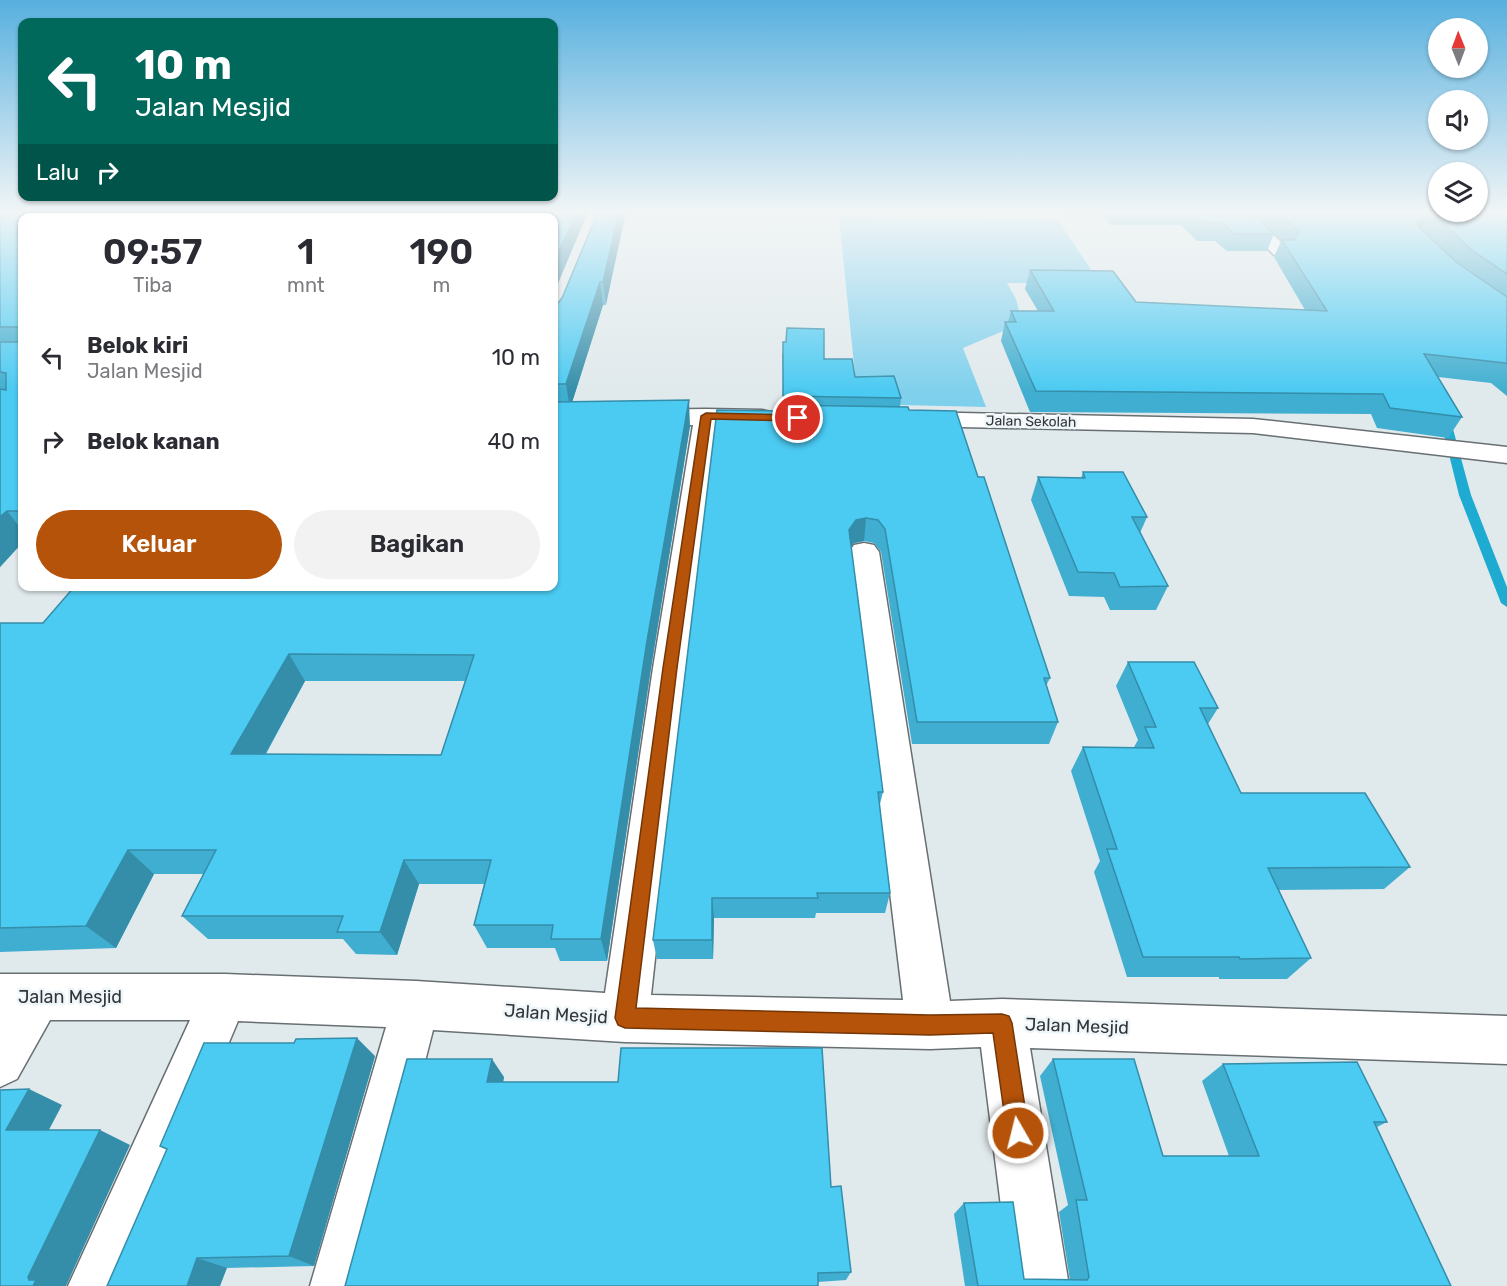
<!DOCTYPE html>
<html lang="id">
<head>
<meta charset="utf-8">
<style>
	:root { --surface:#fff; --page:#f2f2f3; --text:#2b2b33; --muted:#7c7c81; --accent:#b45309 }
	body { margin:0; font-family:Rubik,sans-serif; background:var(--page); color:var(--text); height:100vh; display:flex; flex-direction:column; font-size:22px; white-space:nowrap }
	* { box-sizing:border-box; margin:0 }
	p { font-size:20px; color:var(--muted) }
	.icon { flex:none; width:33px; height:33px; fill:none; stroke:currentColor; stroke-width:2; stroke-linecap:round; stroke-linejoin:round }
	.map { position:relative; flex:1; overflow:hidden }
	.side { position:absolute; left:18px; top:213px; width:540px; height:378px; display:flex; flex-direction:column; background:var(--surface); border-radius:12px; box-shadow:0 2px 4px #0004 }
	.side>* { flex:none }
	.banner { position:absolute; left:18px; top:18px; width:540px; height:183px; border-radius:12px; box-shadow:0 2px 4px #0004; background:#00695c; color:#fff; overflow:hidden }
	.needle { width:39px; rotate:359deg }
	.tools { position:absolute; left:1428px; top:18px; display:grid; gap:12px }
	.tools a { display:grid; place-items:center; width:60px; height:60px; border-radius:50%; background:var(--surface); box-shadow:0 2px 4px #0004; font-size:30px }
	.pin { position:absolute; display:grid; place-items:center; width:51px; height:51px; color:#fff; margin:-26px; border:3px solid #fff; border-radius:50%; box-shadow:0 2px 6px #0007 }
	.me { position:absolute; width:66px; margin:-33px; rotate:352deg; stroke-linejoin:round; filter:drop-shadow(0 0 4px #0008) }
	.turn { display:flex; align-items:center; gap:21px; height:126px; padding:0 18px; font-size:27px }
	.turn .icon { width:78px; height:78px; stroke-width:2.5 }
	.turn b { display:block; font-size:42px; line-height:51px }
	.then { display:flex; align-items:center; height:57px; padding:0 18px; background:#0003; gap:12px; font-size:22px }
	.eta { display:flex; justify-content:space-evenly; align-items:center; height:102px; text-align:center }
	.eta b { font-size:36px; font-weight:600; line-height:42px }
	.button { display:flex; gap:12px; margin-top:auto; padding:12px 18px }
	.button a { flex:1; height:69px; border-radius:36px; background:var(--accent); color:#fff; font-size:24px; font-weight:600; line-height:69px; text-align:center }
	.button a+a { background:var(--page); color:var(--text) }
	ul { padding:0; list-style:none }
	li { display:flex; align-items:center; gap:18px; height:84px; padding:0 18px }
	li div { flex:1 }
	li b { display:block; font-size:22px }
	li em { font-style:normal }
	.map>svg:first-child { display:block }
</style>
</head>
<body>
<div class="map">
<svg width="1507" height="1286" viewBox="0 0 1507 1286">
	<rect width="100%" height="100%" fill="#e0e9ec"/>
	<!-- green -->
	<path fill="#7fd0ed" d="M839,217L1057,219L1100,283H1007L1016,299L1022,323L963,348L986,407L858,404Z"/>
	<g fill="none" stroke-linecap="round" stroke-linejoin="round">
		<!-- stream -->
		<path fill="#1dabd2" fill-rule="evenodd" d="M1445,415L1450,418L1471,495L1507,587V607L1501,603L1459,495L1440,418Z"/>
		<!-- minor casing -->
		<g stroke="#686f72" stroke-width="3">
			<path id="minor" d="M1231,212H1249L1286,247L1289,251L1286,255H1274Z
				M706,409L762,410L771,412L774,417L771,422L717,424L687,668L651,995L903,1000L849,552L854,545L864,543L874,545L879,552L950,1001L1002,999L1507,1016V1064L1030,1048L1069,1286H1011L981,1047L930,1049L625,1042L433,1030L368,1286H310L386,1027L238,1021L126,1286H68L190,1020H50L17,1079L0,1087V974H225L416,981L605,993L653,668L693,425H554V411Z
				M915,412L1253,419L1507,447V463L1253,433L915,426L906,424L903,419L906,414Z"/>
		</g>
		<!-- minor -->
		<use href="#minor" fill="#fff" fill-rule="evenodd"/>
	</g>
	<!-- wall -->
	<path fill="#40aed0" fill-rule="evenodd" d="M0,212H421L416,218H22V543L0,567Z
		M598,212L606,305H603L572,402L690,426L651,668L607,961H560L555,948H487L474,925L484,884H419L397,955L356,954L343,939H208L182,916L204,874H154L116,948L0,952V623H43L554,586V304L558,303L562,298ZM305,681H465L441,755L266,754Z
		M994,212H1507V396L1491,383L1438,377L1462,417L1448,438L1377,428L1371,414L1030,412L1001,341L1005,322H1008L1011,311H1038L1025,289L1030,270L1136,302L1305,310L1274,257L1281,241L1274,234L1267,251H1227L1215,241H1197L1181,225H1110L1100,214Z
		M782,354L824,359L855,377L901,398L900,407L909,410L978,477L1050,678L1046,686L1058,722L1049,744H912L881,552L874,543L864,541L854,543L851,546L883,792L879,808L890,893L885,913H816L815,918H714L713,959H657L653,940L784,411Z
		M1083,472L1147,517L1140,533L1168,586L1156,610H1110L1104,597L1069,596L1031,500L1038,477L1081,478Z
		M1128,662L1218,708L1208,724L1241,793L1410,867L1384,889L1279,890L1311,958L1287,979H1219V977H1127L1094,872L1100,861L1071,771L1083,747H1134L1138,740L1116,686Z
		M375,1056L314,1266L227,1268L107,1286Z
		M1053,1059L1163,1156H1229L1202,1081L1223,1064L1387,1122L1377,1127L1451,1286H965L954,1214L964,1203L1024,1279L1070,1280L1059,1212L1068,1205L1040,1076Z
		M504,1077L503,1082L831,1187L851,1272L846,1280L818,1282L345,1286Z"/>
	<!-- shaded-wall -->
	<path fill="#348da9" d="M397,212H421L416,218H392Z
		M577,212H588L554,293V262Z
		M619,212H626L606,305L603,282Z
		M1428,217L1419,234L1410,236L1420,219Z
		M600,282L603,305L570,409L566,384Z
		M689,400L690,426L651,668L607,961L601,939L647,641Z
		M7,511L22,530V543L0,567V517Z
		M866,518L864,541L854,543L847,552L849,530L856,520Z
		M289,654L305,681L251,780L231,754Z
		M128,850L154,874L116,948L86,926Z
		M404,860L419,884L397,955L380,932Z
		M712,898L714,918L713,959L712,940Z
		M357,1038L375,1056L314,1266L289,1256Z
		M492,1059L504,1077L500,1099L487,1082Z
		M29,1089L62,1105L41,1145L6,1130Z
		M100,1130L130,1145L66,1286H33L29,1280L28,1277Z
		M197,1258L227,1268L220,1286H187Z"/>
	<!-- building -->
	<path fill="#4bcaf2" stroke="#348da9" stroke-width="1.5" fill-rule="evenodd" d="M0,212H397L392,218H22V327H0Z
		M482,212H577L554,262V218H478Z
		M598,212H619L603,282H600L566,384H554V304L558,303L562,298Z
		M1192,212H1252L1274,234H1234L1222,223H1204Z
		M1277,212H1507V274L1473,251L1442,222L1428,217L1420,219L1417,225L1456,262L1507,297V364L1505,363L1424,354L1462,417L1390,408L1383,394L1036,391L1005,322H1016L1011,311H1054L1030,270L1113,271L1136,302L1327,311L1282,240H1294L1299,232Z
		M787,328L824,329V359H852L855,377L894,376L901,398L783,396V342H786Z
		M0,342H22V511H7L0,517V389L6,390V373L0,372Z
		M689,400L647,641L601,939H551L553,925H474L491,860H404L380,932H337L343,916H182L216,850H128L86,926L0,928V623H43L75,586H554V402ZM289,654L474,655L441,755L231,754Z
		M784,405L908,407L909,410L956,411L978,477H984L1015,572L1050,678H1044L1058,722H917L885,529L878,520L866,518L856,520L849,530L883,792H878L890,893H817L818,898H712V940H653L717,410L784,411Z
		M1083,472H1123L1147,517H1132L1168,586L1120,587L1114,573L1078,572L1038,477L1085,478Z
		M1128,662H1194L1218,708H1200L1241,793H1365L1410,867L1268,868L1311,958L1240,959L1239,957H1143L1107,849H1117L1083,747L1154,748L1145,727H1156Z
		M357,1038L289,1256L197,1258L187,1286H107L167,1149L160,1146L204,1043H294L296,1039Z
		M621,1048H822L831,1187L841,1186L851,1272L818,1273V1286H345L407,1059H492L487,1082H618Z
		M1053,1059H1134L1163,1156H1259L1223,1064L1357,1062L1387,1122H1374L1451,1286H978L964,1203L1013,1202L1024,1279L1087,1280L1089,1277L1076,1200H1087Z
		M29,1089L6,1130H100L28,1277L29,1280H36L33,1286H0V1090Z"/>
	<!-- sky -->
	<linearGradient id="sky" x2="0" y2="1"><stop stop-color="#57b0df"/><stop offset="0.54" stop-color="#f1f5f6"/><stop offset="1" stop-color="#f1f5f6" stop-opacity="0"/></linearGradient>
	<rect width="1507" height="392" fill="url(#sky)"/>
	<!-- route -->
	<path fill="#b45309" stroke="#753606" stroke-width="1.5" d="M706,413L798,415L803,418L798,421L711,419L677,668L636,1008L930,1015L1002,1014L1009,1016L1012,1023L1029,1133L1026,1140L1018,1144L1010,1140L1007,1133L993,1033L930,1035L625,1028L618,1025L615,1018L663,668L701,416Z"/>
	<g text-anchor="middle" stroke-width="5" stroke-linejoin="round" paint-order="stroke">
		<!-- far-street labels -->
		<g font-size="14" fill="#333638" stroke="#eef6fa">
			<text transform="translate(1031 421) rotate(1)" y="5">Jalan Sekolah</text>
		</g>
		<!-- near-street labels -->
		<g font-size="18" fill="#333638" stroke="#eef6fa">
			<text x="70" y="1003">Jalan Mesjid</text>
			<text transform="translate(556 1014) rotate(4)" y="6">Jalan Mesjid</text>
			<text transform="translate(1077 1026) rotate(2)" y="6">Jalan Mesjid</text>
		</g>
	</g>
</svg>
<div class="tools">
<a><svg class="needle" viewBox="-14 -14 28 28"><path d="M0-13l5 13h-10z" fill="#e53935"/><path d="M0 13l5-13h-10z" fill="#7c7c81"/></svg></a>
<a><svg class="icon" aria-label="sound" viewBox="0 0 24 24"><path d="M4 9h4l5-4v14l-5-4H4zM17 9q2 3 0 6"/></svg></a>
<a><svg class="icon" aria-label="layers" viewBox="0 0 24 24"><path d="M12 4l9 5-9 5-9-5zM3 14l9 5 9-5"/></svg></a>
</div>
<div class="pin" style="left:798px;top:418px;background:#d93025"><svg class="icon" aria-label="arrive" viewBox="0 0 24 24"><path d="M6 21V4h12l-3 4 3 4H6"/></svg></div>
<svg class="me" style="left:1018px;top:1133px" viewBox="-20 -20 40 40"><circle r="17" fill="#b45309" stroke="#fff" stroke-width="3"/><path d="M0-11L8 9 0 5-8 9z" fill="#fff"/></svg>
<div class="banner">
<div class="turn"><svg class="icon" aria-label="left" viewBox="0 0 24 24"><path d="M17 20v-9H6M10 6l-5 5 5 5"/></svg><div><b>10 m</b>Jalan Mesjid</div></div>
<div class="then">Lalu<svg class="icon" aria-label="right" viewBox="0 0 24 24"><path d="M7 20v-9h11M14 6l5 5-5 5"/></svg></div>
</div>
<section class="side">
<div class="eta">
<div><b>09:57</b><p>Tiba</p></div>
<div><b>1</b><p>mnt</p></div>
<div><b>190</b><p>m</p></div>
</div>
<ul>
<li><svg class="icon" aria-label="left" viewBox="0 0 24 24"><path d="M17 20v-9H6M10 6l-5 5 5 5"/></svg><div><b>Belok kiri</b><p>Jalan Mesjid</p></div><em>10 m</em></li>
<li><svg class="icon" aria-label="right" viewBox="0 0 24 24"><path d="M7 20v-9h11M14 6l5 5-5 5"/></svg><div><b>Belok kanan</b></div><em>40 m</em></li>
</ul>
<div class="button"><a>Keluar</a><a>Bagikan</a></div>
</section>
</div>
</body>
</html>
